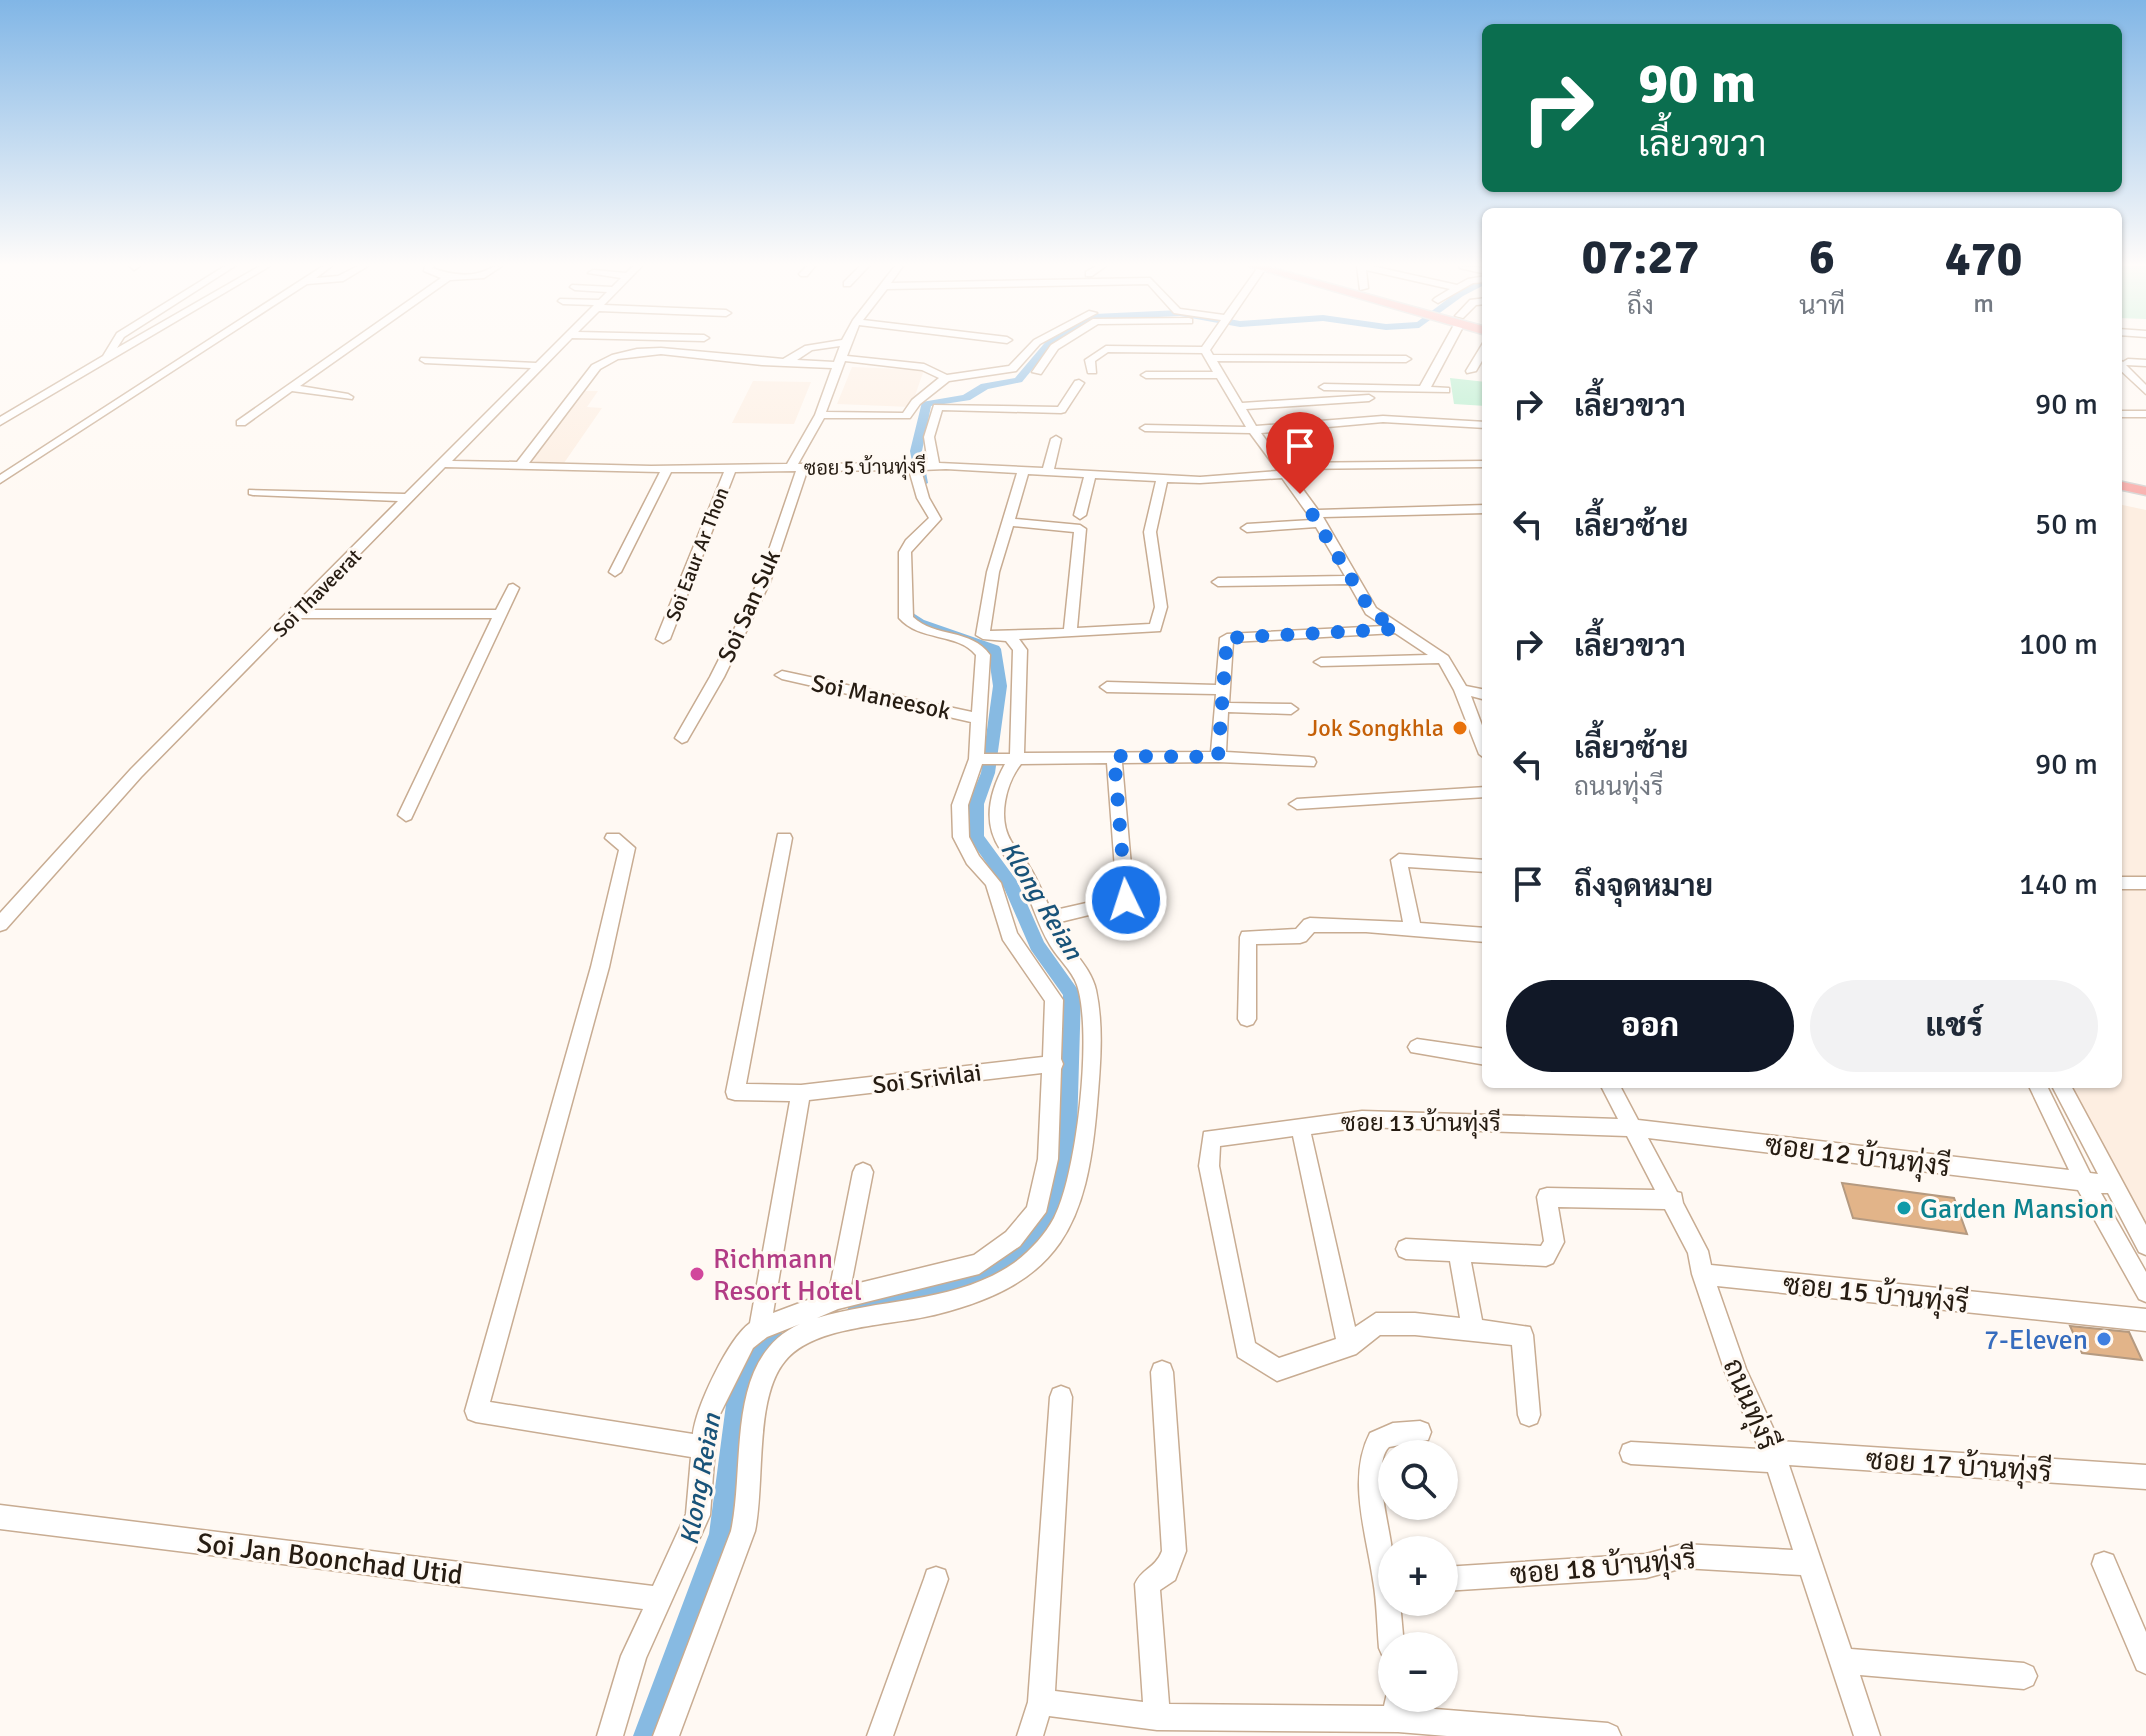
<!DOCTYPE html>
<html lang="th">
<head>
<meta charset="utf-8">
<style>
	:root { --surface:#fff; --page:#f2f2f3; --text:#1f2937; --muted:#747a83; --accent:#111827 }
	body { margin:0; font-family:Signika,Sarabun,sans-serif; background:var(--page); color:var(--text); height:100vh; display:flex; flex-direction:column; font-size:30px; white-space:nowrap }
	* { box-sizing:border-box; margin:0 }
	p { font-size:26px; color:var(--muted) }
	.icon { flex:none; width:44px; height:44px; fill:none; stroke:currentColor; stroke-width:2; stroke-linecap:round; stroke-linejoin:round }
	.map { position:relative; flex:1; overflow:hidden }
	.side { position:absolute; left:1482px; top:208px; width:640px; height:880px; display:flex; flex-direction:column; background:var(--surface); border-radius:12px; box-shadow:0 2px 6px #0004 }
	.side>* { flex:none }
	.banner { position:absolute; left:1482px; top:24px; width:640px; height:168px; border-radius:12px; box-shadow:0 2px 6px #0004; background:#0b6e4f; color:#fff; overflow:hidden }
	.tools { position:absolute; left:1378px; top:1440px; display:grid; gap:16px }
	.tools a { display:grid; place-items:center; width:80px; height:80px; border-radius:50%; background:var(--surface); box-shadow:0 2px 6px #0004; font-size:40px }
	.pin { position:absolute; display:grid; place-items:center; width:68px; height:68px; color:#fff; margin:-82px -34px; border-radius:50% 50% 50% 0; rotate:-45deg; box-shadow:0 0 8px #0007 }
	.pin .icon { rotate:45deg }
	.me { position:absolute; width:88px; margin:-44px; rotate:356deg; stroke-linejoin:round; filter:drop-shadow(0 0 6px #0008) }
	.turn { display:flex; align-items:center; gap:28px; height:168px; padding:0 24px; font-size:36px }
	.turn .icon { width:104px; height:104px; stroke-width:2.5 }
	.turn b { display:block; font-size:56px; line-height:68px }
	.eta { display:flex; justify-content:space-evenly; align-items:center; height:136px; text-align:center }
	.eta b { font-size:48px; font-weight:800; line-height:56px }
	.cta { display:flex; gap:16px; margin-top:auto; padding:16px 24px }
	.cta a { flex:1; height:92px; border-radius:48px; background:var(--accent); color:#fff; font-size:32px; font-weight:800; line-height:92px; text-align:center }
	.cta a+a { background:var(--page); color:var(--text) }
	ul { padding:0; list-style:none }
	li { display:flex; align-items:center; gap:24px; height:120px; padding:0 24px }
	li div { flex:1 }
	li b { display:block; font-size:30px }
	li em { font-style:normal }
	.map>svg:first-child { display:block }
</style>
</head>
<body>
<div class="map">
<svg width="2146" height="1736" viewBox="0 0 2146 1736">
	<rect width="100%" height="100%" fill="#fff9f3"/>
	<!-- built -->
	<path fill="#fdeee1" d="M852,367L924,370L911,407L837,404Z
		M753,381L811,382L794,424L732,423Z
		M585,391H598L587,407L602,408L564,463L528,462L569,405H575Z
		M2118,504L2146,510V1238L2063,1084H2118Z"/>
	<!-- green -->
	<path fill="#b3edcb" d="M2118,266H2146V319L2118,318Z
		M1450,378L1486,382V406L1454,404Z"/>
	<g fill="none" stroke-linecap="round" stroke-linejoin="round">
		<!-- canal -->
		<path fill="#87bae2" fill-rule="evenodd" d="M1486,277V284L1463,296L1419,328L1386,330L1323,321L1240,327L1180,316L1096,320L1054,343L1022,382L988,389L970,400L931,406L922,451L928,483L922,486L916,483L910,451L922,402L963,395L981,384L1015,378L1048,339L1094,314L1180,310L1240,321L1323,315L1386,324L1417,322L1457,292Z
			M913,613L924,620L999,646L1001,649L1007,686L995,773L984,804V836L1017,881L1044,942L1081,994L1076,1165L1041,1253L996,1285L858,1321L851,1317L847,1310L851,1303L984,1269L1026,1239L1056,1165L1063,995L1031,950L1004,888L968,837V804L981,773L993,686L988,651L914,626L906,617Z
			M779,1332L787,1335L790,1343L787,1351L751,1380L733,1534L659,1736H633L709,1534L730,1374C737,1358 763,1339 779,1332Z"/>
	</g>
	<!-- building -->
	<path fill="#e2b489" stroke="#b59a80" stroke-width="2" d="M1842,1183L1954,1198L1967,1234L1853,1218Z
		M2070,1326L2129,1332L2142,1360L2082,1353Z"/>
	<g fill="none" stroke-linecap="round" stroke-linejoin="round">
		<!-- minor casing -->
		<g stroke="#c8ac92" stroke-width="3">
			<path id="minor" d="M130,266H140L134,270Z
				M225,266H235L124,337L117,348L260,266H270L0,425V417L103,356L117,333Z
				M323,266H332L316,278L338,276L358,266H368L343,281L307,284L0,483V475Z
				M425,266H433L432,268C446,273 463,277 478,273C488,271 492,265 502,266L484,278L450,280L300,386L348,394L353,397L352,399L292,391L245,425H237V421L441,278L424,271Z
				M633,266H642L604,305L726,310L731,313L726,316L599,311L578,332L704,335L709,338L704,341L572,338L452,461L517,462L592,365L612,355L637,349L661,348L783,359L805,346L842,340L853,320L895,266H903L891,283L1150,278L1180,309L1224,315L1259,266H1265L1266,268L1210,350L1213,355L1406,356L1411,359L1406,362L1217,361L1242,403L1369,395L1374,398L1369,401L1246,409L1256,426L1383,416L1486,422V428L1383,422L1261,433L1283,463L1486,461V467L1288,469L1318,510L1486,505V513L1323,517L1376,608L1448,656L1466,686L1486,690V700L1471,696L1486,736V759L1479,754L1454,690L1439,663L1321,666L1314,662L1321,658L1428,655L1395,633L1233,642L1229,703L1291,704L1298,709L1291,714L1228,712L1226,752L1309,757L1314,758L1316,762L1314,766L1218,762L1122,763L1134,900L1132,904L1126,906L1056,923C1066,947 1090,964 1096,990C1104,1027 1100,1068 1097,1105C1087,1225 1061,1283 938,1314C894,1326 815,1324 785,1361C754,1398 765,1483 755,1531L679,1736H653L731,1531C746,1464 724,1358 800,1324L767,1337L753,1348L717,1420L710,1515L646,1658L623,1736H597L621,1656L643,1609L0,1529V1505L653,1586L686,1514L691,1457L476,1422L468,1419L465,1411L591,967L619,850L605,838L607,834H619L635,848L609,967L490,1402L693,1434C696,1407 728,1339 750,1323L790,1101L735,1100L728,1098L726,1092L778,834H790L792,838L746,1084L801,1085L1043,1057L1045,1001L1003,940L986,885L967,864L953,837L952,805L969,759L971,722L782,679L775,675L782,671L972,712L976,655C957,632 920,642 899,618V552L906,540L929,518L917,498L909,470L807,471L770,582L724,677L687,741L682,743L675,738L710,677L758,582L796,471L735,472L670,639L663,643L656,639L724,472H671L621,572L615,576L609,572L660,472L445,467L305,610H496L509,585L513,584L519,588L411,819L406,821L398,815L492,618H297L141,777L6,929L0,931V913L131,769L398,501L253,495L249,494V490L405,494L531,368L425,363L420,360L421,358L536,363L594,305L563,304L558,301L560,299L599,300L607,292L575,290L570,287L572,285L612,287L621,278L588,273L593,270L626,273ZM1148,284L1174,313L1221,320L1202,347L1106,346L1085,360L1088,373H1096L1095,361L1108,352L1202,353L1213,372H1146L1141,375L1146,378H1217L1246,427L1145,425L1140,428L1145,431L1250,433L1278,471L1200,477L1054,469L1061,439L1056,436L1051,439L1043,468L939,463L934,437L942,410L1061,413L1065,412L1084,383L1079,380L1075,381L1058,407L934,405L924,437L928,463L798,464L824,418H910L920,404L949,381L1016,371L1040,344L1097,313L1089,311L1034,340L1009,366L947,375L924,364L847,356L859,325L1007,343L1012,340L1007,337L863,320L887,289ZM840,346L834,362L797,360L812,350ZM661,354L762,365L832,368L815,415L787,464L651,466L529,463L600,369L618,359ZM845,361L922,370L939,378L912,400L903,413L826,412ZM946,469L1017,473L987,572L976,635L983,639L1006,641L1013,650L1010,754H984L990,655C971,628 935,638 913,617L911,552L941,519L929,498L921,470ZM1028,474L1084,477L1074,515L1080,519L1086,515L1095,478L1156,481L1144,532L1155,607L1150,624L1077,628L1086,529L1080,525L1015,519ZM1282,478L1312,520L1247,524L1241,528L1247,532L1316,527L1345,576L1218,578L1212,582L1218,586L1349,584L1366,614L1384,626L1227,634L1220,638L1216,685L1107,682L1100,687L1107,692L1216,694L1211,752L1024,753L1027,650L1019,639L1160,631L1167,607L1156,532L1167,482L1200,483ZM1013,526L1074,532L1064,629L990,631L999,572ZM1107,763L1117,896L1051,911C1044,896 1038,880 1029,866C1024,857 1016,850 1011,841C997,818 1006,783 1021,764ZM982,764H1005C990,791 982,822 1000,849C1006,859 1015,868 1020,879C1032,900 1037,924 1050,945C1058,959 1072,970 1077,985C1093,1031 1077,1175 1054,1218C1045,1235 1030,1251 1014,1263C957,1303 882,1298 817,1318L838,1309L979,1274L1020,1246L1046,1212L1058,1159L1061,1069L1063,1064L1061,1059L1063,1000L1017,933L1001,883L979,856L969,837L968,805ZM1042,1073L1038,1159L1027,1207L1006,1232L974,1255L851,1285L873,1172L870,1166L863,1163L856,1166L853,1172L829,1292L773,1313L809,1100Z
				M807,266H815L807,276H801L799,274Z
				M860,266H869L850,286H844V282Z
				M1096,266H1106L1092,276H1086V272Z
				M1357,266H1372L1457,285L1468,279L1486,276V282L1473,283L1438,303L1433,300L1435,298L1450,289L1366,270L1368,288L1360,290Z
				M1459,266L1486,268V274L1460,268Z
				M1486,298V304L1476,305L1463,318L1455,316L1470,300Z
				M1189,318L1192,319V323L1098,324L1058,349L1041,374L1032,372L1051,345L1093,319Z
				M1460,320L1465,323L1431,387L1449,388V392L1324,390L1319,387L1324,384L1420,386L1455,323Z
				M2118,329L2146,331V337L2118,335Z
				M1486,342V354L1476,371L1467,373L1466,371L1483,343Z
				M2118,359L2123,362L2128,359L2146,360V366L2126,365L2146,385V394L2118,368Z
				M2118,411H2146V417H2118Z
				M1486,787V797L1297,809L1289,804L1297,799Z
				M1399,854L1486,860V872L1408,867L1420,923L1486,928V942L1366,932H1314L1306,941L1300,943L1256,944V1019L1253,1024L1247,1026L1241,1024L1238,1019L1240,937L1242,932L1296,929L1304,920L1310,918L1403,922L1391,860Z
				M2118,877H2146V889H2118Z
				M1417,1039L1486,1049V1065L1411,1052L1408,1047L1411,1042Z
				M1600,1084H1619L1638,1120L2069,1170L2028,1084H2046L2090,1173L2098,1174L2051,1084H2070L2146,1225V1255L2139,1252L2108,1193H2101L2146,1272V1302L2139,1299L2078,1190L1648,1138L1677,1192L1681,1193L1683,1203L1708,1251L1711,1265L2146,1309V1331L1717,1286L1746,1369L1779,1441L2146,1465V1489L1789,1465L1851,1649L2024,1663L2033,1667L2037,1676L2033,1685L2024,1689L1860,1675L1880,1736H1854L1801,1575L1683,1568L1646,1578L1444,1591V1567L1646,1554L1683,1544L1793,1550L1768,1472L1631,1464L1623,1461L1620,1453L1623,1445L1631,1442L1759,1449L1725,1372L1692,1274L1688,1253L1665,1209L1558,1207L1564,1242L1553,1263L1546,1266L1471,1262L1482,1320L1530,1327L1533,1335L1540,1415L1537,1423L1529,1426L1521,1423L1518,1415L1512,1345L1415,1335H1380L1356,1354L1277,1381L1238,1357L1199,1166L1204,1132L1362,1111L1618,1119ZM1362,1127L1627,1136L1655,1190L1547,1188L1540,1190L1537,1197L1544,1241L1541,1246L1406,1239L1399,1242L1396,1249L1399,1256L1406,1259L1450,1261L1460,1318L1415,1313H1376L1355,1327L1311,1134ZM1293,1136L1336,1339L1279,1358L1255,1343L1219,1166L1220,1146Z
				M1162,1361L1170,1364L1173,1372L1186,1551L1175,1580L1160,1590L1169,1704L1384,1706L1388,1689L1392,1687V1698H1410V1707L1608,1723L1617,1727L1621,1736H1447L1398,1732L1157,1730L1049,1716L1043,1736H1017L1028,1702L1050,1397L1053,1389L1061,1386L1069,1389L1072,1397L1055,1691L1143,1702L1135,1584C1142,1568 1155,1569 1162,1551L1151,1372L1154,1364Z
				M1420,1421L1428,1424L1431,1432L1428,1440L1389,1447C1371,1465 1390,1527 1392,1551C1393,1568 1392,1585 1392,1602H1400L1404,1646H1392V1661L1383,1657L1379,1648C1377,1625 1377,1602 1373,1580C1366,1533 1347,1477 1370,1433L1393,1423Z
				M2104,1552L2113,1555L2146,1632V1674L2137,1670L2092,1564L2095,1555Z
				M936,1567L945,1570L948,1579L893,1736H867L924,1579L927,1570Z"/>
		</g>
		<!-- major casing -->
		<g stroke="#d8d6d4" stroke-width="3">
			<path id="major" d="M1248,266H1265L1486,327V335Z
				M2118,481L2146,487V495L2118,489Z"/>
		</g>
		<!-- minor -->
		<use href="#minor" fill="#fff" fill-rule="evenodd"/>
		<!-- major -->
		<use href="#major" fill="#f9afac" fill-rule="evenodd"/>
	</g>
	<!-- sky -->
	<linearGradient id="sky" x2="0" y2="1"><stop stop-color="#81b6e6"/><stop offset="0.52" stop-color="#fffcfa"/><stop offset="1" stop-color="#fffcfa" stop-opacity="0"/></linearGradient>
	<rect width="2146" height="509" fill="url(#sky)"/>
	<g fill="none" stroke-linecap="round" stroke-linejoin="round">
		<!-- route -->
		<path stroke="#1a73e8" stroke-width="14" stroke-dasharray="0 25.2" d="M1126,900L1114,756L1218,757L1227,638L1396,629L1371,611L1300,494"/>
	</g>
	<!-- markers -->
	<circle fill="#e8710a" stroke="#fff9f3" stroke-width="3" cx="1460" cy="728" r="8"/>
	<circle fill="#0f9aa8" stroke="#fff9f3" stroke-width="3" cx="1904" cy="1208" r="8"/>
	<circle fill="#d1479c" stroke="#fff9f3" stroke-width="3" cx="697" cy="1274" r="8"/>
	<circle fill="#3f7fe0" stroke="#fff9f3" stroke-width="3" cx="2104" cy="1339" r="8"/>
	<g text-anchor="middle" stroke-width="6" stroke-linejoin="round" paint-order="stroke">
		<!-- far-street labels -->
		<g font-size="20" fill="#261c12" stroke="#fff9f3">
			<text transform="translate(865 467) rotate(-1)" y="7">ซอย 5 บ้านทุ่งรี</text>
			<text transform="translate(697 554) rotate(-69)" y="7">Soi Eaur Ar Thon</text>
			<text transform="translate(317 593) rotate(-45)" y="7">Soi Thaveerat</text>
		</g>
		<!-- street labels -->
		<g font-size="24" fill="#261c12" stroke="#fff9f3">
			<text transform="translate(749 606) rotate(-66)" y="8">Soi San Suk</text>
			<text transform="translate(881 697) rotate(12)" y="8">Soi Maneesok</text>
			<text transform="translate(927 1079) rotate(-7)" y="8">Soi Srivilai</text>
			<text x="1421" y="1131">ซอย 13 บ้านทุ่งรี</text>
		</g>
		<!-- food labels -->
		<g font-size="24" fill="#c56008" stroke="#fff9f3" text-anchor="end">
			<text x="1444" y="736">Jok Songkhla</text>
		</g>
		<!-- water labels -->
		<g font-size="26" font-style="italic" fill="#195379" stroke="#fff9f3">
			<text transform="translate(1042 900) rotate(59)" y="9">Klong Reian</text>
			<text transform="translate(700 1479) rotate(-80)" y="9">Klong Reian</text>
		</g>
		<!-- near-street labels -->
		<g font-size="28" fill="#261c12" stroke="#fff9f3">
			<text transform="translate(1858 1155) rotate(7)" y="10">ซอย 12 บ้านทุ่งรี</text>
			<text transform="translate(1876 1293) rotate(6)" y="10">ซอย 15 บ้านทุ่งรี</text>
			<text transform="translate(1751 1404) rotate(67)" y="10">ถนนทุ่งรี</text>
			<text transform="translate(1959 1465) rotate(4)" y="10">ซอย 17 บ้านทุ่งรี</text>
			<text transform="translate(330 1558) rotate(7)" y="10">Soi Jan Boonchad Utid</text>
			<text transform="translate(1603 1566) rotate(-5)" y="10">ซอย 18 บ้านทุ่งรี</text>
		</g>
		<!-- near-culture labels -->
		<g font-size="28" fill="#0d838f" stroke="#fff9f3" text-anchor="start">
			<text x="1920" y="1218">Garden Mansion</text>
		</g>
		<!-- near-hotel labels -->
		<g font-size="28" fill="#b23c85" stroke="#fff9f3" text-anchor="start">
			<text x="713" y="1268">Richmann<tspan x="713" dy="32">Resort Hotel</tspan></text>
		</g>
		<!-- near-shop labels -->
		<g font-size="28" fill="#366cbe" stroke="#fff9f3" text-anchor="end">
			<text x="2088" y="1349">7-Eleven</text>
		</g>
	</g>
</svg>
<div class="tools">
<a><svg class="icon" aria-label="search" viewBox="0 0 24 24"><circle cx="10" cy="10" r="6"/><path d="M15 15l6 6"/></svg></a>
<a>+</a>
<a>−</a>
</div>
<div class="pin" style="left:1300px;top:494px;background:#d93025"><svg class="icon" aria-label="arrive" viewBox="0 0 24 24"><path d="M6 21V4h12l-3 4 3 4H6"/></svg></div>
<svg class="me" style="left:1126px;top:900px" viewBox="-20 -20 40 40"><circle r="17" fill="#1a73e8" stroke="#fff" stroke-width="3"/><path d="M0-11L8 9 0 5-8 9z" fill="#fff"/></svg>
<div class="banner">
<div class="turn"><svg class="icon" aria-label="right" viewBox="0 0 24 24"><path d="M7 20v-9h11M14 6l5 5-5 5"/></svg><div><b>90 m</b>เลี้ยวขวา</div></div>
</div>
<section class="side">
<div class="eta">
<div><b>07:27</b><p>ถึง</p></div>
<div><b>6</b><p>นาที</p></div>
<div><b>470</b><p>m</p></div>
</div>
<ul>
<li><svg class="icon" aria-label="right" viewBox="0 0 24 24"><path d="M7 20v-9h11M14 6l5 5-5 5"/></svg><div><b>เลี้ยวขวา</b></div><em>90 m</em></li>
<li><svg class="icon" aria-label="left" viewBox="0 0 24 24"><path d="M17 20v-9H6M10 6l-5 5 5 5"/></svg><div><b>เลี้ยวซ้าย</b></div><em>50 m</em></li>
<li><svg class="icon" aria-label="right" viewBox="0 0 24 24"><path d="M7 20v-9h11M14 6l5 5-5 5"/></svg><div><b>เลี้ยวขวา</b></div><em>100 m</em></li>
<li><svg class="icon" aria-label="left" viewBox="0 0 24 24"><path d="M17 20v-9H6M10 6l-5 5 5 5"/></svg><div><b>เลี้ยวซ้าย</b><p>ถนนทุ่งรี</p></div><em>90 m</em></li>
<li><svg class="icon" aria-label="arrive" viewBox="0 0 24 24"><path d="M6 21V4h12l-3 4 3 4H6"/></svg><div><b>ถึงจุดหมาย</b></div><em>140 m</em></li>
</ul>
<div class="cta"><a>ออก</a><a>แชร์</a></div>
</section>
</div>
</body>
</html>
